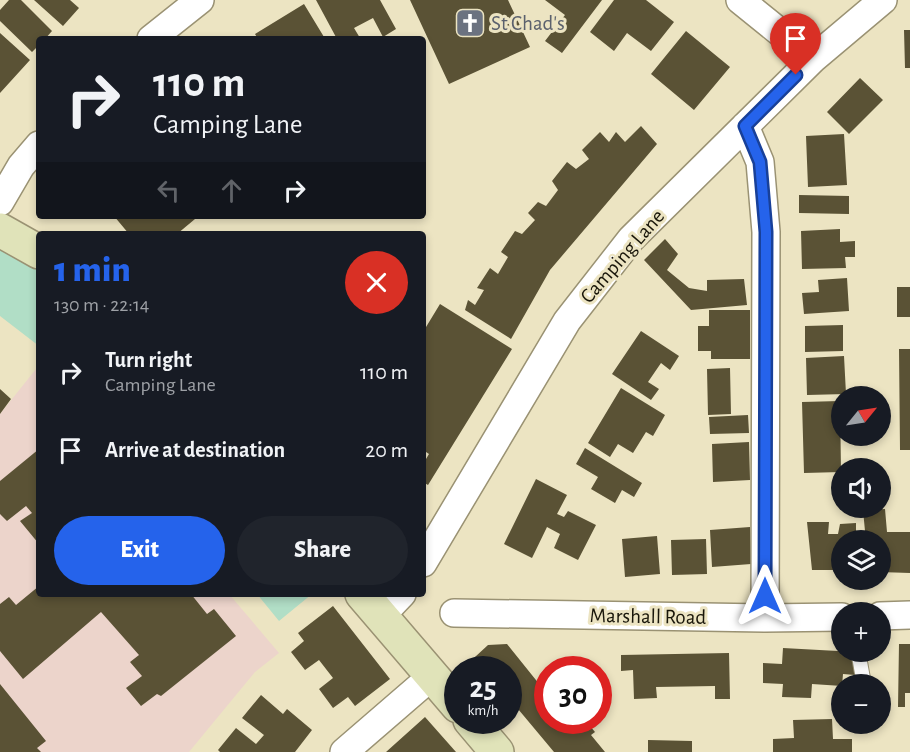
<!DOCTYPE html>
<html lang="en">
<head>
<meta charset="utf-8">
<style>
	:root { --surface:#171b24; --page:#20242c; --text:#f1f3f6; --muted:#9ea1a6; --accent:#2563eb }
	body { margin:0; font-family:"Alegreya Sans",sans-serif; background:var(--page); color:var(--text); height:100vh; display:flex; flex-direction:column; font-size:22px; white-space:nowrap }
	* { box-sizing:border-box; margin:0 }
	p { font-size:20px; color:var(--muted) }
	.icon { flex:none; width:33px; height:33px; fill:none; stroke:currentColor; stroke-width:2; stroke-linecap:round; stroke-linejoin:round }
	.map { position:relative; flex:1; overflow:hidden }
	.sheet { position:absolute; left:36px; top:231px; width:390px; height:366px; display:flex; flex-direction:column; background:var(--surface); border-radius:6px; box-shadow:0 3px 9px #0003 }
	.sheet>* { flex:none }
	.guide { position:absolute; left:36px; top:36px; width:390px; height:183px; border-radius:6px; box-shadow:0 3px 9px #0003; background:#171b24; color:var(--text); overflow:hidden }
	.needle { width:39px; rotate:60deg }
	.tools { position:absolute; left:831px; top:386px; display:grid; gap:12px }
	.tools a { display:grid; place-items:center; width:60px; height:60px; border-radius:50%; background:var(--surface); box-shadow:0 3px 9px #0003; font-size:30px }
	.speed { position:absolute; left:444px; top:656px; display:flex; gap:12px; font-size:30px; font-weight:700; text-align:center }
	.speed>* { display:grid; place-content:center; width:78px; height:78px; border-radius:50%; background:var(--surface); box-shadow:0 3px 9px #0003; line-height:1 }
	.speed small { font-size:15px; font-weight:400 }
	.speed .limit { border:9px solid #d22; background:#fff; color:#111 }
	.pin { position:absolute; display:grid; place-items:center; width:51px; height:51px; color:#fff; margin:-62px -26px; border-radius:50% 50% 50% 0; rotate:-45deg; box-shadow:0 0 6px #0007 }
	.pin .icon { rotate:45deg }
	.me { position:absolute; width:66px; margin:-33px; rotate:0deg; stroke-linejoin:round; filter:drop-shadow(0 0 4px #0008) }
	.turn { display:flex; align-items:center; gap:21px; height:126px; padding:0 18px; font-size:27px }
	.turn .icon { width:78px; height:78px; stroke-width:2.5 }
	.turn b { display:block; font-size:42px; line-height:51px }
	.lanes { display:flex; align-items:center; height:57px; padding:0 18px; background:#0003; justify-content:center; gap:30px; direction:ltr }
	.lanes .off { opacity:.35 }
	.round { display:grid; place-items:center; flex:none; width:63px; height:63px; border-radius:32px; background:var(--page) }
	.headline { display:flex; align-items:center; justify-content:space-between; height:102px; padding:0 18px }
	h1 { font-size:36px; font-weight:800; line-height:45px; color:var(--accent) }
	.cta { display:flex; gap:12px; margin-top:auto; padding:12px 18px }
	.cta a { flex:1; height:69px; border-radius:36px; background:var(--accent); color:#fff; font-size:24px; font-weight:800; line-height:69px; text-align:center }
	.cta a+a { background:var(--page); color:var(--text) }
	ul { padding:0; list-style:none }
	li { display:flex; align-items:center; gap:18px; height:78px; padding:0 18px }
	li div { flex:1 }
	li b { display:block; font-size:22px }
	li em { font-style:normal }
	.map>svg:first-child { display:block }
</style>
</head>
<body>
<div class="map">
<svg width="910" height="752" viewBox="0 0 910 752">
	<rect width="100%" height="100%" fill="#ece4c2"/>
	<!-- education -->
	<path fill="#ecd4cb" d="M36,369L39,372V594H229L279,653L255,672L189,752H0V414Z"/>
	<!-- green -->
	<path fill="#b1dec6" d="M0,245L39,269V346L0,316Z
		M257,594H312L279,621Z"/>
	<!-- building -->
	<path fill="#5a5235" d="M9,0H21L52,31L45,39H39V45L32,52L0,21V10Z
		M34,0H70L79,8L63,26Z
		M316,0H380L396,29L383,37L373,18L354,28L360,38L337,39Z
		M410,0H508L530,47L449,84Z
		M545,0H602L562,53L545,41L565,15Z
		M614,0H646L674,22L651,51L627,33L614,51L590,32Z
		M304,4L324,37L320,39H258L255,34Z
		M904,30H910V68H905Z
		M686,31L730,67L694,110L651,74Z
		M0,33L30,60L0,93Z
		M860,78L883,100L849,134L827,112Z
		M641,126L657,144L550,270L511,339L465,310L468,300L475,305L484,290L477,288L490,268L498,274L508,257L501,252L515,231L522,234L535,220L528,213L538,202L546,206L558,190L552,181L567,162L576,169L589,159L582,150L600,132L609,142L616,132L625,142Z
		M844,134L847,185L808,187L806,136Z
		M799,195L849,196V214L799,213Z
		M114,216H193L195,219L177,234H129Z
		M840,229V242L855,241V257H845L846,268L802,269L801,231Z
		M665,239L678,254L667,270L689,288L707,291V280L744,279L747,305L691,310L644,260Z
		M847,278L849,311L804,314L802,293L819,292L818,280Z
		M897,287H910V317H897Z
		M440,304L512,349L428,485L423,482V464L429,454L423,450V332Z
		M709,310H750V359H711V351H698V326H709Z
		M843,325V351L805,352V326Z
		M641,331L679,356L670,370L661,363L648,382L659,389L651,400L612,374Z
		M899,349H910V450H900Z
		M844,356L846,394L807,395L806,358Z
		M730,368L731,414L708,415L707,369Z
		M621,388L665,415L653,436L646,432L633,453L618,444L610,457L588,443Z
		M0,389L11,399L0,414Z
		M840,401L841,472L804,473L802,402Z
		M748,415L749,433L710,434L709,417Z
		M749,442L750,480L713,482L712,444Z
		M585,448L642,483L634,497L622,490L615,503L591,489L598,477L576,464Z
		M39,449V544L20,521L32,513L26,506L7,521L0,514V481Z
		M536,479L567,495L557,514L564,517L568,511L596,525L578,560L554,548L560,534L547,527L532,558L504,544Z
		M885,509L887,532H910V573L880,572V540H842V570H812L807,522H829L828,534H838L840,524L856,523V531H865L863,510Z
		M750,527L751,564L712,567L710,530Z
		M657,536L660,574L625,577L622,539Z
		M706,539L707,574L672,575L671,540Z
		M39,586V594H191L207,614L214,609L236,636L161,696L157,694L141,706L126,688L142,676L130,662L139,655L101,612L23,679L0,651V604L9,597L16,605Z
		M333,606L390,679L355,706L348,697L333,708L319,689L333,678L319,660L305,670L291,652L304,641L298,633Z
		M507,644L548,695V720H585L595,732L591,735L605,752H554L508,697V669H485L475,657L488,645Z
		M899,644H910V693H905V707H898Z
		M783,648L856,652L855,675L843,674L842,686L812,684L811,698L782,697L783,684L763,683V663L782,664Z
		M729,653L730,699H715V686L656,687L657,698L634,699L633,670L621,671V655Z
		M0,684L46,741L37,748L41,752H0Z
		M261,695L283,714L287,709L312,730L295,752H220L218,750L236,728L256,744L264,735L242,718Z
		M425,717L456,752H386Z
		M832,719L833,739H852V752H773V739L794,738L793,720Z
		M648,740L692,741V752H648Z"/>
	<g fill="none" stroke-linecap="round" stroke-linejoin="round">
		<!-- lane casing -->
		<g stroke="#9a9273" stroke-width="16">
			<path id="lane" d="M858,651L864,684"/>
		</g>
		<!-- street casing -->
		<g stroke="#9a9273" stroke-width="30">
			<path id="street" d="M740,0L813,59
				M151,39L200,0
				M745,126L760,162L766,232L765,618
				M0,202L21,166L39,145
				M423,563L567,321L631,239L813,59L883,0
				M454,613L765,618L842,617
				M381,616L402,594
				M880,616L910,615
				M344,752L432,676"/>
		</g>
		<!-- secondary casing -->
		<g stroke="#9a9273" stroke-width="36">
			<path id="secondary" d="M0,230L39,252
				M362,594L458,706
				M470,720L497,752"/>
		</g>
		<!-- lane -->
		<use href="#lane" stroke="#fff" stroke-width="14"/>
		<!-- street -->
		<use href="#street" stroke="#fff" stroke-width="27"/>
		<!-- secondary -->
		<use href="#secondary" stroke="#e0e3b9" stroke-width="33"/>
	</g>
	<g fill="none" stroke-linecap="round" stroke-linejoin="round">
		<!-- route casing -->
		<g stroke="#184099" stroke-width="15">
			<path id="route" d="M765,596L766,232L760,162L745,126L796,75"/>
		</g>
		<!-- route -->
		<use href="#route" stroke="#2563eb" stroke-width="10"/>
	</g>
	<!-- icons -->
	<defs>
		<g id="church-square" transform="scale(1.5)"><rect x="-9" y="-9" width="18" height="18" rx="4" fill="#6b7280" stroke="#ece4c2"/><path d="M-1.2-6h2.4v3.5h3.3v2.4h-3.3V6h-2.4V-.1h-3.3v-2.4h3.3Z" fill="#fff"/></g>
	</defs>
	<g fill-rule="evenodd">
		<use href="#church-square" x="470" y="23"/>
	</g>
	<g text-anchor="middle" stroke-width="6" stroke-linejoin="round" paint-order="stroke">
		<!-- worship labels -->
		<g font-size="21" fill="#5b616d" stroke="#ece4c2" text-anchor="start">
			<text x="491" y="30">St Chad's</text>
		</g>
		<!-- street labels -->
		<g font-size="21" fill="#19160a" stroke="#ece4c2">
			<text transform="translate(622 256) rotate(-49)" y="7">Camping Lane</text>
			<text transform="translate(648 616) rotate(1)" y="7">Marshall Road</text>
		</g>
	</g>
</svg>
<div class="tools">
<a><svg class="needle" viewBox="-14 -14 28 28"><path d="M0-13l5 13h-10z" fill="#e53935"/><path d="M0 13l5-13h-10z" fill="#9ea1a6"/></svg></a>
<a><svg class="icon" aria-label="sound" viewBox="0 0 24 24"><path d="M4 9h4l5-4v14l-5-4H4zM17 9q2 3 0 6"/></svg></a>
<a><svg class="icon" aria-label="layers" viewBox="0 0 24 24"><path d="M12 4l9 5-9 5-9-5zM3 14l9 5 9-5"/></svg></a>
<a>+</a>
<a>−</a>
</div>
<div class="speed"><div>25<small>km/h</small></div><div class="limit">30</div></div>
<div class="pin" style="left:796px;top:75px;background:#d93025"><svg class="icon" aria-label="arrive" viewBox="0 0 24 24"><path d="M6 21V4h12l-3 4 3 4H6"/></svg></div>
<svg class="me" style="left:765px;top:596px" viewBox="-20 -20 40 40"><path d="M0-17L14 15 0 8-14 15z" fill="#2563eb" stroke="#fff" stroke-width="4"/></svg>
<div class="guide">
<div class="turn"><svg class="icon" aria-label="right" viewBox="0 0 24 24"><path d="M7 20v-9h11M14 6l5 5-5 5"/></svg><div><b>110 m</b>Camping Lane</div></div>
<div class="lanes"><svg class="icon off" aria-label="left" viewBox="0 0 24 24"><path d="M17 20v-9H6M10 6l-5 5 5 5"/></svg><svg class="icon off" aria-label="ahead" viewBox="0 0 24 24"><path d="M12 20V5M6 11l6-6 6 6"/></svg><svg class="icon" aria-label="right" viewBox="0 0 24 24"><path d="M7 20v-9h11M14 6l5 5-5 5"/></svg></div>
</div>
<section class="sheet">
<div class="headline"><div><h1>1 min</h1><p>130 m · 22:14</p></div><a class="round" style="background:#d93025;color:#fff"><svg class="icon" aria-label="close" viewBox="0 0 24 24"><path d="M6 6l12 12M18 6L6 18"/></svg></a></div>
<ul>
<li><svg class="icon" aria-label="right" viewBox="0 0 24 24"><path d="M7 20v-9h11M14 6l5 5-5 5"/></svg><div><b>Turn right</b><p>Camping Lane</p></div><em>110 m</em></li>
<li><svg class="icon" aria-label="arrive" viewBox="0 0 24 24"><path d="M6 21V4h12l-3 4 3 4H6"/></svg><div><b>Arrive at destination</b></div><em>20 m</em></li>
</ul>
<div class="cta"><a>Exit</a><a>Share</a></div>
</section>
</div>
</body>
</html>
